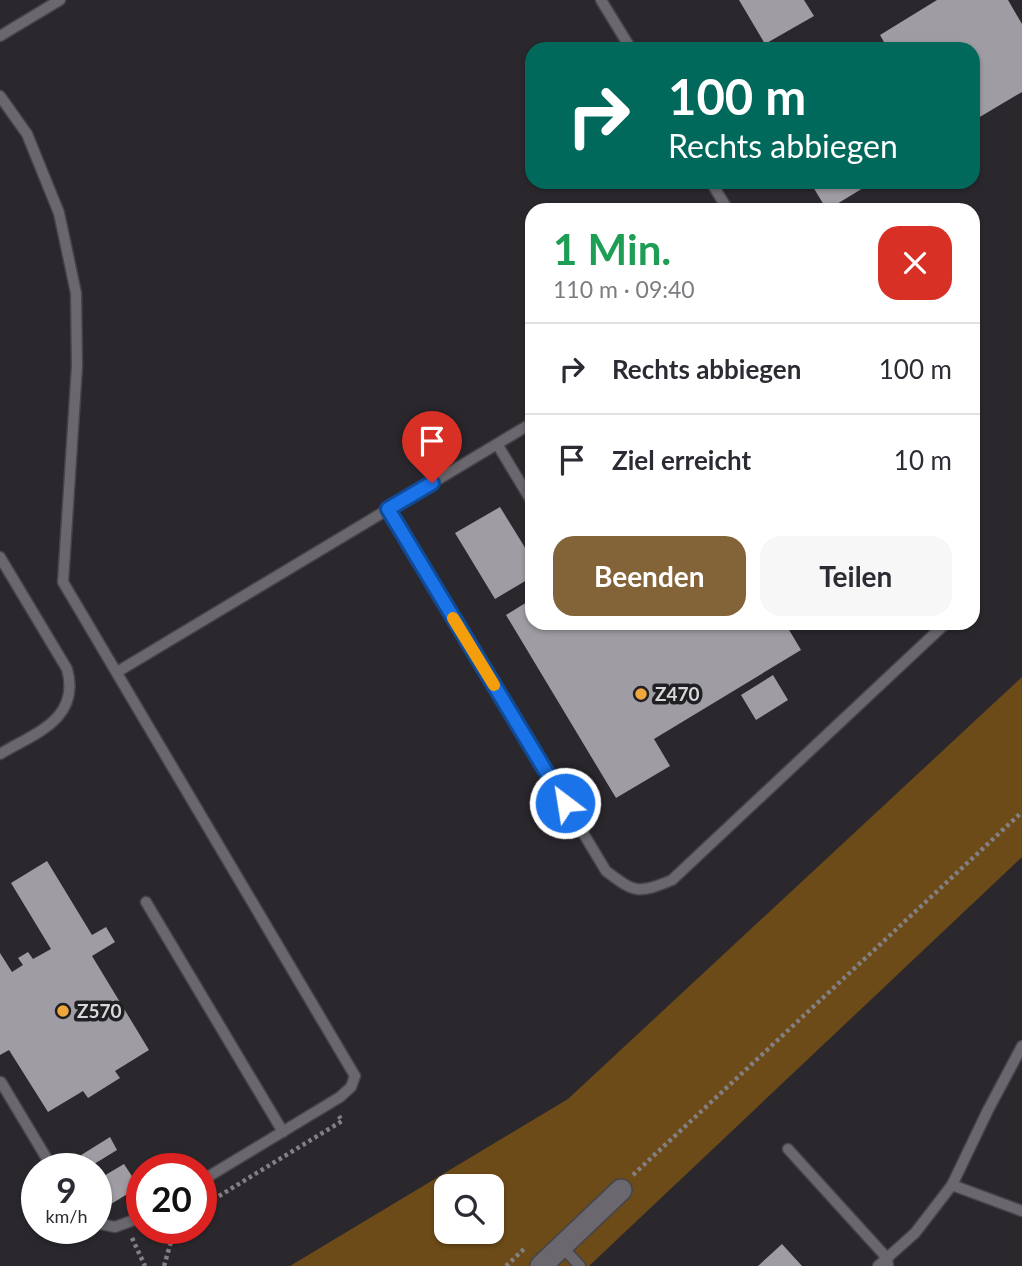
<!DOCTYPE html>
<html lang="de">
<head>
<meta charset="utf-8">
<style>
	:root { --surface:#fff; --page:#f7f7f7; --text:#2b2b33; --muted:#7c7c81; --line:#e1e1e2; --accent:#836338 }
	body { margin:0; font-family:Lato,sans-serif; background:var(--page); color:var(--text); height:100vh; display:flex; flex-direction:column; font-size:26px; white-space:nowrap }
	* { box-sizing:border-box; margin:0 }
	p { font-size:23px; color:var(--muted) }
	.icon { flex:none; width:38px; height:38px; fill:none; stroke:currentColor; stroke-width:2; stroke-linecap:round; stroke-linejoin:round }
	.map { position:relative; flex:1; overflow:hidden }
	.details { position:absolute; left:525px; top:203px; width:455px; height:427px; display:flex; flex-direction:column; background:var(--surface); border-radius:21px; box-shadow:0 2px 5px #0004 }
	.details>* { flex:none }
	.banner { position:absolute; left:525px; top:42px; width:455px; height:147px; border-radius:21px; box-shadow:0 2px 5px #0004; background:#00695c; color:#fff; overflow:hidden }
	.buttons { position:absolute; left:434px; top:1174px; display:grid; gap:14px }
	.buttons a { display:grid; place-items:center; width:70px; height:70px; border-radius:14px; background:var(--surface); box-shadow:0 2px 5px #0004; font-size:35px }
	.speed { position:absolute; left:21px; top:1153px; display:flex; gap:14px; font-size:35px; font-weight:700; text-align:center }
	.speed>* { display:grid; place-content:center; width:91px; height:91px; border-radius:50%; background:var(--surface); box-shadow:0 2px 5px #0004; line-height:1 }
	.speed small { font-size:18px; font-weight:400 }
	.speed .limit { border:10px solid #d22; background:#fff; color:#111 }
	.pin { position:absolute; display:grid; place-items:center; width:60px; height:60px; color:#fff; margin:-72px -30px; border-radius:50% 50% 50% 0; rotate:-45deg; box-shadow:0 0 7px #0007 }
	.pin .icon { rotate:45deg }
	.me { position:absolute; width:77px; margin:-38px; rotate:329deg; stroke-linejoin:round; filter:drop-shadow(0 0 5px #0008) }
	.turn { display:flex; align-items:center; gap:24px; height:147px; padding:0 28px; font-size:32px }
	.turn .icon { width:91px; height:91px; stroke-width:2.5 }
	.turn b { display:block; font-size:49px; line-height:60px }
	.round { display:grid; place-items:center; flex:none; width:74px; height:74px; border-radius:21px; background:var(--page) }
	.head { display:flex; align-items:center; justify-content:space-between; height:119px; padding:0 28px }
	h1 { font-size:42px; font-weight:700; line-height:52px; color:#1e9e55 }
	.primary-button { display:flex; gap:14px; margin-top:auto; padding:14px 28px }
	.primary-button a { flex:1; height:80px; border-radius:21px; background:var(--accent); color:#fff; font-size:28px; font-weight:700; line-height:80px; text-align:center }
	.primary-button a+a { background:var(--page); color:var(--text) }
	ul { padding:0; list-style:none }
	li { display:flex; align-items:center; gap:21px; height:91px; padding:0 28px; border-top:2px solid var(--line) }
	li div { flex:1 }
	li b { display:block; font-size:26px }
	li em { font-style:normal }
	.map>svg:first-child { display:block }
</style>
</head>
<body>
<div class="map">
<svg width="1022" height="1266" viewBox="0 0 1022 1266">
	<rect width="100%" height="100%" fill="#2a282d"/>
	<!-- green -->
	<path fill="#6d4b18" fill-rule="evenodd" d="M1022,677V857L589,1266H290L568,1099ZM446,1186H492V1232H446Z"/>
	<!-- building -->
	<path fill="#9f9da3" d="M739,0H804L814,16L765,44Z
		M937,0H1008L1022,24V92L973,121V49H888L880,35Z
		M810,182H873L827,210Z
		M500,507L532,559V577L495,599L455,533Z
		M532,599V623H785L801,650L654,739L670,766L616,798L506,615Z
		M773,675L788,700L756,720L741,695Z
		M47,861L92,935L106,927L115,942L92,956L149,1050L115,1071L120,1078L88,1098L83,1091L48,1112L9,1050L0,1055V953L12,972L23,965L18,958L28,952L33,959L51,949L11,883Z
		M110,1137L117,1150L86,1169H75L70,1162Z
		M124,1164L139,1187L111,1204L97,1180Z
		M782,1244L802,1266H758Z"/>
	<g fill="none" stroke-linecap="round" stroke-linejoin="round">
		<!-- lane casing -->
		<g stroke="#454448" stroke-width="13">
			<path id="lane" d="M601,0L631,49
				M0,36L60,0
				M0,96L27,134L59,213L76,293L77,366L63,582L355,1076L351,1087L340,1097L201,1181
				M711,182L728,210
				M497,444L532,502
				M388,509L606,871C635,893 638,894 672,880L946,623
				M0,557L67,669C81,719 35,733 0,754
				M117,672L532,423
				M146,902L283,1132
				M1,1082L53,1169
				M788,1149L887,1258L878,1266
				M952,1185L1022,1211
				M96,1223L115,1227L142,1217
				M562,1247L580,1266
				M888,1266L887,1258L915,1233L952,1185L988,1110L1022,1046"/>
		</g>
		<!-- street casing -->
		<g stroke="#454448" stroke-width="24">
			<path id="street" d="M541,1266L621,1190"/>
		</g>
		<!-- path -->
		<path stroke="#828084" stroke-width="4.5" stroke-dasharray="3.5 3.5" stroke-linecap="butt" d="M633,1175L1022,812
			M201,1207L342,1121L339,1116
			M132,1238L145,1266
			M164,1266L175,1228
			M506,1266L525,1248"/>
		<!-- lane -->
		<use href="#lane" stroke="#6a686e" stroke-width="10"/>
		<!-- street -->
		<use href="#street" stroke="#6a686e" stroke-width="21"/>
	</g>
	<g fill="none" stroke-linecap="round" stroke-linejoin="round">
		<!-- route casing -->
		<g stroke="#114b97" stroke-width="18">
			<path id="route" d="M432,483L388,509L565,803"/>
		</g>
		<!-- route -->
		<use href="#route" stroke="#1a73e8" stroke-width="12"/>
		<!-- slow -->
		<path stroke="#f59e0b" stroke-width="12" d="M453,618L494,685"/>
	</g>
	<!-- markers -->
	<g fill="#eea73d" stroke="#201f23" stroke-width="2.5">
		<circle cx="641" cy="694" r="7"/>
		<circle cx="63" cy="1011" r="7"/>
	</g>
	<g text-anchor="middle" stroke-width="7" stroke-linejoin="round" paint-order="stroke">
		<!-- poi labels -->
		<g font-size="19" font-weight="bold" fill="#d8d7da" stroke="#201f23" text-anchor="start">
			<text x="655" y="701">Z470</text>
			<text x="77" y="1018">Z570</text>
		</g>
	</g>
</svg>
<div class="buttons">
<a><svg class="icon" aria-label="search" viewBox="0 0 24 24"><circle cx="10" cy="10" r="6"/><path d="M15 15l6 6"/></svg></a>
</div>
<div class="speed"><div>9<small>km/h</small></div><div class="limit">20</div></div>
<div class="pin" style="left:432px;top:483px;background:#d93025"><svg class="icon" aria-label="arrive" viewBox="0 0 24 24"><path d="M6 21V4h12l-3 4 3 4H6"/></svg></div>
<svg class="me" style="left:565px;top:803px" viewBox="-20 -20 40 40"><circle r="17" fill="#1a73e8" stroke="#fff" stroke-width="3"/><path d="M0-11L8 9 0 5-8 9z" fill="#fff"/></svg>
<div class="banner">
<div class="turn"><svg class="icon" aria-label="right" viewBox="0 0 24 24"><path d="M7 20v-9h11M14 6l5 5-5 5"/></svg><div><b>100 m</b>Rechts abbiegen</div></div>
</div>
<section class="details">
<div class="head"><div><h1>1 Min.</h1><p>110 m · 09:40</p></div><a class="round" style="background:#d93025;color:#fff"><svg class="icon" aria-label="close" viewBox="0 0 24 24"><path d="M6 6l12 12M18 6L6 18"/></svg></a></div>
<ul>
<li><svg class="icon" aria-label="right" viewBox="0 0 24 24"><path d="M7 20v-9h11M14 6l5 5-5 5"/></svg><div><b>Rechts abbiegen</b></div><em>100 m</em></li>
<li><svg class="icon" aria-label="arrive" viewBox="0 0 24 24"><path d="M6 21V4h12l-3 4 3 4H6"/></svg><div><b>Ziel erreicht</b></div><em>10 m</em></li>
</ul>
<div class="primary-button"><a>Beenden</a><a>Teilen</a></div>
</section>
</div>
</body>
</html>
